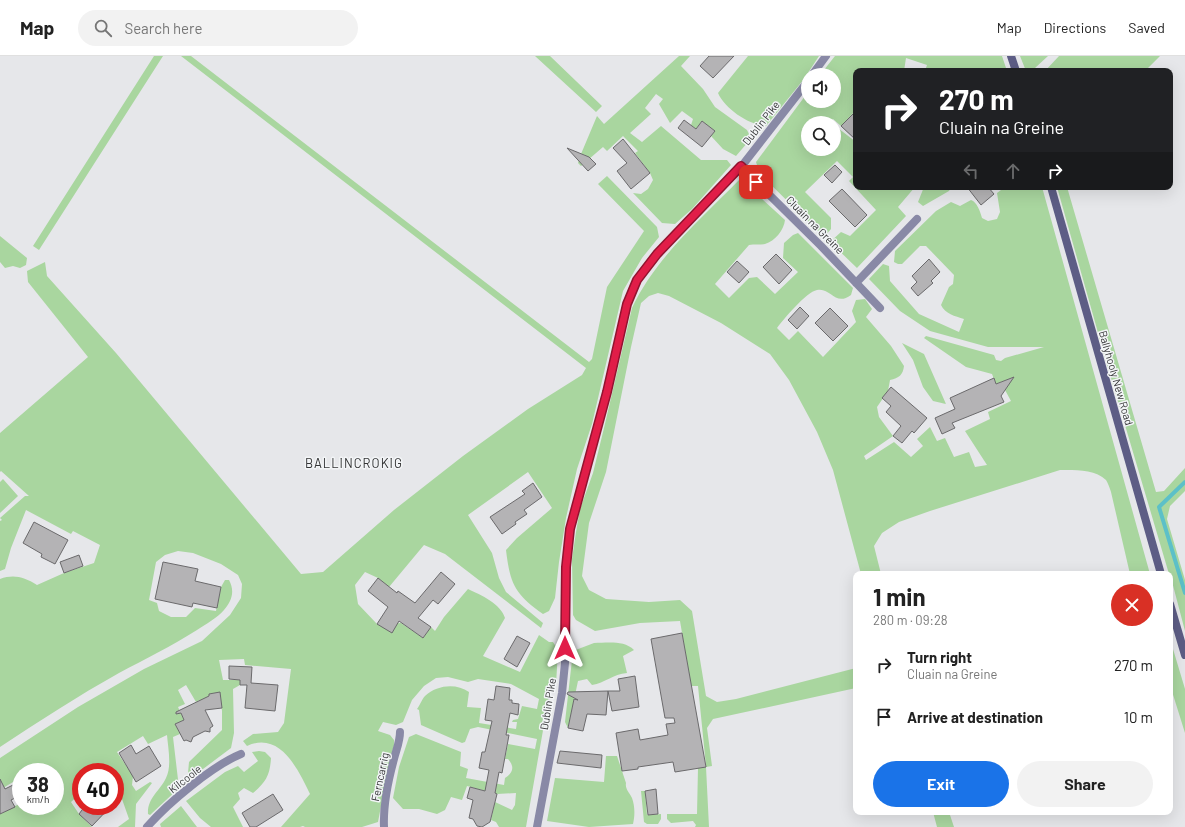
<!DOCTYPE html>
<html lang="en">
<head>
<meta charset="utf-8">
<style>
	:root { --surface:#fff; --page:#f2f2f2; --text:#222; --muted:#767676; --line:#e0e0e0; --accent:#1a73e8 }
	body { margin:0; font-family:Barlow,sans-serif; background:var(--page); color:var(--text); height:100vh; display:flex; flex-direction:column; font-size:15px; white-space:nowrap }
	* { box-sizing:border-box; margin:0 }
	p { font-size:13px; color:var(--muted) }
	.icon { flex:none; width:22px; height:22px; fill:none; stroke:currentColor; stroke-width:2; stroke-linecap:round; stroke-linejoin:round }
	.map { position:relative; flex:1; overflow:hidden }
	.drawer { position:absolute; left:853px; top:515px; width:320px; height:244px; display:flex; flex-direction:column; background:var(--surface); border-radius:8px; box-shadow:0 4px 16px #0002 }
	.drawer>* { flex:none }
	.banner { position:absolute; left:853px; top:12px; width:320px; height:122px; border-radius:8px; box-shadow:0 4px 16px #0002; background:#202124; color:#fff; overflow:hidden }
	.buttons { position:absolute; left:801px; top:12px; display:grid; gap:8px }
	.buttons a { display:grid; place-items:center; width:40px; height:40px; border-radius:50%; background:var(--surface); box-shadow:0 4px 16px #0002; font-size:20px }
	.speed { position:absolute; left:12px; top:707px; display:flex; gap:8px; font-size:20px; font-weight:700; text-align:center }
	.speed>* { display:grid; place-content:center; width:52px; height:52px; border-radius:50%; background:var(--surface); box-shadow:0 4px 16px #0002; line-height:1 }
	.speed small { font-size:10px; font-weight:400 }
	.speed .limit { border:6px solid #d22; background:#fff; color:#111 }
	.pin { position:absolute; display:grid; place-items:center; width:34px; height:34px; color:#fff; margin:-17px; border-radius:8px; box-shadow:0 2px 6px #0006 }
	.me { position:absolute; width:44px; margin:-22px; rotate:0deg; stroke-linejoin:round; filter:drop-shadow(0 0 3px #0008) }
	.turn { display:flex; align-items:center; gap:14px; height:84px; padding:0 20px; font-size:18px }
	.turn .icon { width:52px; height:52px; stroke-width:2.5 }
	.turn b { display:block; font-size:28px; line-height:34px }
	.lanes { display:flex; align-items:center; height:38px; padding:0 20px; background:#0003; justify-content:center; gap:20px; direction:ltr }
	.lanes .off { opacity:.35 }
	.round { display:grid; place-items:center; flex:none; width:42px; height:42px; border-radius:21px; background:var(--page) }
	.headline { display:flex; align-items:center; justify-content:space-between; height:68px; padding:0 20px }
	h1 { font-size:24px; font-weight:700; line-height:30px }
	.primary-button { display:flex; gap:8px; margin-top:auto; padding:8px 20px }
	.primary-button a { flex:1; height:46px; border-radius:24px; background:var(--accent); color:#fff; font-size:16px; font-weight:700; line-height:46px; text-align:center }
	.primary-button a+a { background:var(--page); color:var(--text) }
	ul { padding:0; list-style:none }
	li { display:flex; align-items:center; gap:12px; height:52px; padding:0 20px }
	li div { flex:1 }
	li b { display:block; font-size:15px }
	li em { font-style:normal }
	header { display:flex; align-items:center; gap:24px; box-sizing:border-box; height:56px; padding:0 20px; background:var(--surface); border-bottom:1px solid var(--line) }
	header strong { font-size:19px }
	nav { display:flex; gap:22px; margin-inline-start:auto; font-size:14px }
	.search { width:280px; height:36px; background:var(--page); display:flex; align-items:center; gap:10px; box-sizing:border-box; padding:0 14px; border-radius:22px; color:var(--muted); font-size:15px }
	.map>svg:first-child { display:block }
</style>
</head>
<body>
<header>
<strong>Map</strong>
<div class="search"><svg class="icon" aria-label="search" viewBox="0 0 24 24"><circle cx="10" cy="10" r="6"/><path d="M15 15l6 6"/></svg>Search here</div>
<nav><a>Map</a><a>Directions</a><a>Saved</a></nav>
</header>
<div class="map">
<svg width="1185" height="771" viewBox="0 0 1185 771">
	<rect width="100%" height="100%" fill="#e6e7ea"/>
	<!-- green -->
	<path fill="#a9d69f" d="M154,0H163L39,194L33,190Z
		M181,0H191L589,306L592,303L607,231L644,175L598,128L607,120L657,171L659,181L642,202L623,235L592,368L577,413L566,462L559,506L555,542L549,555L543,558C515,538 510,528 506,494L517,482L552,452L528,416L468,459L492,497L499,522L506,536L543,567L541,572L445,498L424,489L389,531L378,522L365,516L355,529L358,548L377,568L401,567L423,582L431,571L435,575L444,561L468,533C481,539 501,548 505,562L483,600L520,616L539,579L549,586H553L558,594L556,629H551L526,771H499L496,766L491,764L495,746L512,754L515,749L516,737L497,738L467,730L462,744L451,741L445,754L437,758L419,753H403L393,742L399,711L409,681L416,678L461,696L460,710L468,713L466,722L504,729L505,722C513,717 515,711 508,703H505L508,688L535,693L537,683L478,671L470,673L465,686L462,687L421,669L419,654L417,653C420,649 422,643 425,640C437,629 456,627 469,636L467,651L481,652L479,667L516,673L517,666H512L513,664L518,663L522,650L537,653L539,643L511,628L478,623L468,626L448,621L436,622L424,630L412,644L403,666L396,669L383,666L378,675L390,679L394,684V690L390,702L378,766L362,771H305L303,770L300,771H281L310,738C298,713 280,675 247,690L243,685L253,678L278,676L284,667L291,613L245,609L244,603L219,604L223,624H240V629L233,633L234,677L231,692L191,722L188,717L189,706L222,674V655L220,637L209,638L210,647L202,649L200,644L196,646L186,629L178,634L185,648L178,651L184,664L175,668L180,678L173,681L179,732L150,759L148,758C147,742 160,735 166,722C172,710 168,692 167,679L148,688L143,680L117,696L133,720L132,729L136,735L150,726L152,727L136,748L135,771H118L129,763L116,726L115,716H113L112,713L102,716H81V726L79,728L81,730V737L71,746L79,758L92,771H0V758L21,747V750H55V716H21V740L13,726L0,734V702L78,651L144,613L202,585L230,559L241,542L242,528L238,519L221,508L193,497L178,495L165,499L156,506L149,544L157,547L159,555L171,561H186L195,552L216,555L221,531L225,524H229C235,535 232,545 224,554C217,562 206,568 197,574C172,590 145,603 119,617C78,640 39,665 0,691V523C14,518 24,521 37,529L64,517L94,507L100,489L73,475L71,478L26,454L11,492L5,513L0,515V465L2,464L0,462L25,440H29L1,415L0,416V377L88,301L28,226L27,215L45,206L47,220L116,297L301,518L323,516L394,454L463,400L528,353L582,319L586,312Z
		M535,0H550L602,50L596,56Z
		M679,0H690L681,10L703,33L715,51L747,74L750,80L748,86L736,100L723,93L711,80L714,75L702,65L696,73L691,69L693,63L682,55L670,67L659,48L663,43L656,38L645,52L651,58L630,77L642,86L661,70L701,104H727L731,109L692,153L675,168L662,167L633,137L641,138L648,133L653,124L650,117L635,97L638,95L623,80L607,95L603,91L581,110L578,107L579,104L585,99L581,98L597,60L604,68Z
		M748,0H819L804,23L766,70C749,69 725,53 718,37Z
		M835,0H1002L1007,15H925L927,9L906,2L904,15H856V54L841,70L833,63L832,67H808V93H834V69L856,86V131H915L898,151L906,160L857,212L830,186L841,176L850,180L876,154L849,125L853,121L837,105L805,136L831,162V173L824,181L760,118L756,106L808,36V45H834V19H820Z
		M1020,0H1048L1035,12L1026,15Z
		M1059,0H1160L1145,15H1045Z
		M740,123L785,164C784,174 775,185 765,188C760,189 754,188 749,189L715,228L729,242L749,222L757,221L775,238L798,216L783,202L784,187L793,179L798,177L853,232L851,239C835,251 831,231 817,234C806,236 784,263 777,272L789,284L798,275L823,301L856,266L852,255L856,244L865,243L872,253L866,261L891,290L904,310C903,319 899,322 890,324L888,335L877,351L879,361L893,380L864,400L866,404L894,386L911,401L923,390L917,383L930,371L937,385L945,382L954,401L969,396L975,411L987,409L965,375L990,363L988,356L1011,345L1005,334L1007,329L1003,325L996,328L992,318L966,311L924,282L926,280L994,299L996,304L1001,305L1005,302L1044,291H988L930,275L900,255L869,223L883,208L889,210L890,225L919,258L959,276L964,263C955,260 945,258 941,249L949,231L953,228L954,219L926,190H920L902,208H898L894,206L895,195L936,155L951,146L960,150L971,144C977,146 980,155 982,162L988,165L997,163L1000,156L997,137L1005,131H1042L1150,518H1130L1111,436C1110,433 1108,427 1106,424C1095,413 1074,414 1060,414L930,455L899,466L882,477L874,490L881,518H861L833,414L817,376L789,324L770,298L721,267L669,240L658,237L649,240L641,247L631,291L606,416L589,467L582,520L589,534L606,543L649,546L680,544L692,555L706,640L717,646L736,643L856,612V632L713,663L707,672L712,710L706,711L709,771H695L696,769L693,765L671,767L667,763V758H697L698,712L706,710L698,630H691L680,565L640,567L595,575L576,564L573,559L572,503L576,476L580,453L593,417L604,372L632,252C656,201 701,163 740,123Z
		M924,131H951L949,135L923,150L918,146Z
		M1057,131H1067L1156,436L1164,435L1185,412V435L1170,450L1167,463L1185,524V575L1170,518H1169L1104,298Z
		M0,180L27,202L26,209L20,212L13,210L5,212L0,206Z
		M902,287L924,298L946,348L933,345L923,331L913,304Z
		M3,423L18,440L0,457V426Z
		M1170,583L1185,633V677L1170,629Z
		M594,587C607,587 624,584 634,594L623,600L627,617C613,618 605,627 592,629L587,623L578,625L568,672L565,666L573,595Z
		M259,695L265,696L271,702C270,719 266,726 253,737L244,732L238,737L240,743L233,751L243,771H211L200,762L186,745L225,716L238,710L244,716L258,705L252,696Z
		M606,700H617L626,727C625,733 629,736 632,742C635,750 635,760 633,768L589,771L547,765L555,722L604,726Z
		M641,735H645L647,759L661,758V763L658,768H647L644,766Z
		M181,750L197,771H161L160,768Z
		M933,756H949L954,771H937Z"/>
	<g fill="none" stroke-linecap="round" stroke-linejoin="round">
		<!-- stream -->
		<path stroke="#5cc0c8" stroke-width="4" d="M1185,426L1159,451L1185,537"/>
	</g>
	<!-- building -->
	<path fill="#b4b3b5" stroke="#6b6a6c" d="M709,0H734L713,22L700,10Z
		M856,55V84L841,70Z
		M684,64L696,73L702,65L715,75L702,91L678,72Z
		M623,83L650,117L631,133L617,115L627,107L613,92Z
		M567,92L589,101L596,108L588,115Z
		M835,109L842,116L832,127L824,119Z
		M967,131H988L994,138L981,149Z
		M842,133L867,159L855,171L829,145Z
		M776,198L792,214L779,228L763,211Z
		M929,203L940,216L931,225L933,227L918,240L911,232L917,226L912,220Z
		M737,205L749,216L739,227L727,216Z
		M800,251L809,260L797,273L788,264Z
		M830,252L848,270L833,285L815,267Z
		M1014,321L1001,340L1004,346L952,367L955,372L942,378L935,362L955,353L950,342L994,322L996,328Z
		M891,331L927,362L914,377L912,375L902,387L893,380L901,370L886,356L891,350L882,342Z
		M533,427L542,441L524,454L527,458L515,466L516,468L502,478L490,461L525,438L522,435Z
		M34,466L68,484L55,508L41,501L42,498L23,487Z
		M79,499L83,510L64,517L60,506Z
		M163,506L198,513L195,525L221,531L217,552L193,547L192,551L155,543Z
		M441,516L455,528L438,548L433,544L418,562L431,571L423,582L399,565L392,577L377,568L388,551L368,535L378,522L397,537L398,535L415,547Z
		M682,577L706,711L675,716L673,706L638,711V713L622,715L616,677L638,673L640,684L668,679L666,668L675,667L674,662H665L651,583Z
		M517,580L530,587L517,611L504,603Z
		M229,610L252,611L251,627L278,629L275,655L245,652L247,629H240V624L229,623Z
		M635,620L639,651L612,655L608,635H620L618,623Z
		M496,630L510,632L509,644H512V647L519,648L518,659L510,657L506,679H509L502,717L499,716L495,737L497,738L490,766L482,771L477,770L473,763L469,762L473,744L467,742L470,731L485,735L489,714L479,712L482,696H485L492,665L485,664L488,643L494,644Z
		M608,635L606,659L587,658L583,675L568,672L574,643L578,644L567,638L568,636Z
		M220,636L222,652L205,654L213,670L210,672V676L205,675L193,681L191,686L186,684L184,685L175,668L184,664L181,657L176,658V656L209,640V638Z
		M131,689L136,698L149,690L161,710L136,726L119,697Z
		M560,695L602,699L601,712L557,707Z
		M0,723L5,733L13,729L19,740L11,744L15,751L0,758Z
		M656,733L658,758L648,759L645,735Z
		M273,738L283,754L256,771H250L242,757Z
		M85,750H111L92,770L79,758Z"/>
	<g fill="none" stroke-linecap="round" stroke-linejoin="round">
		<!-- minor -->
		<path stroke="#8989a6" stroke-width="8" d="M741,111L821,190L880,252
			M856,227L917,163
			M147,771C168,747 212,710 241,698
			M384,771C383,749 388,725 394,703C396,694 400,686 400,676"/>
		<!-- tertiary -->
		<path stroke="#8989a6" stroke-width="8" d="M812,19L826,0
			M537,771L562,637L565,607L566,511L570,473L607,336L627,248L637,224L657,198L741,111L808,25"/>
		<!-- secondary -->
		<path stroke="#5d5d85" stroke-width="8" d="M1011,0L1016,15
			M1051,131L1161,518
			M1170,548L1185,599"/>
	</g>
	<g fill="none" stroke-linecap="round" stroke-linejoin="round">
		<!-- route casing -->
		<g stroke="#92132f" stroke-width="10">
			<path id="route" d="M565,592L566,511L570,473L607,336L627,248L637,224L657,198L741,110L756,126"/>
		</g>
		<!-- route -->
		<use href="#route" stroke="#e11d48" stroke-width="7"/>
	</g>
	<g text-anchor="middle" stroke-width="3" stroke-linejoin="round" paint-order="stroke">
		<!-- street labels -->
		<g font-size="11" fill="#343536" stroke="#f3f5f7">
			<text transform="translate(761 67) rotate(-52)" y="4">Dublin Pike</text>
			<text transform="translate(815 169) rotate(45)" y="4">Cluain na Greine</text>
			<text transform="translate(1116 322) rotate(74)" y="4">Ballyhooly New Road</text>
			<text transform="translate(548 648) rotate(-81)" y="4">Dublin Pike</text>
			<text transform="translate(380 721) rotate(-78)" y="4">Ferncarrig</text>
			<text transform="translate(185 723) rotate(-38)" y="4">Kilcoole</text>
		</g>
		<!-- quarter labels -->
		<g font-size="13" letter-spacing="1" fill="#343536" stroke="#f3f5f7">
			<text x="354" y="412">BALLINCROKIG</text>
		</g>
	</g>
</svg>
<div class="buttons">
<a><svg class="icon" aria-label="sound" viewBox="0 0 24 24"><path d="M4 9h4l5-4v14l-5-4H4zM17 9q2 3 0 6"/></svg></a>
<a><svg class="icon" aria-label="search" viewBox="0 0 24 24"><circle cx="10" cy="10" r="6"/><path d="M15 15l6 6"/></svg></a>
</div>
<div class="speed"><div>38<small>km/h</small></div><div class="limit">40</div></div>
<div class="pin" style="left:756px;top:126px;background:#d93025"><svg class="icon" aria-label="arrive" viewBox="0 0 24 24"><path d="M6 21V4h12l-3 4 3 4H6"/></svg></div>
<svg class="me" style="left:565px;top:592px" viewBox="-20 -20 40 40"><path d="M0-17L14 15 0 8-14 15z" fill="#e11d48" stroke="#fff" stroke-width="4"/></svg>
<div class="banner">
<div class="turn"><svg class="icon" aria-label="right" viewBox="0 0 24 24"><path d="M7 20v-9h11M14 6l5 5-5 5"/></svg><div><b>270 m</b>Cluain na Greine</div></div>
<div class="lanes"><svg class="icon off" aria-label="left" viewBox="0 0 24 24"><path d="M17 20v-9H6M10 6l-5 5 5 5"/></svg><svg class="icon off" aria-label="ahead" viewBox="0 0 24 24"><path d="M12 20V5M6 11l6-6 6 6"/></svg><svg class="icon" aria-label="right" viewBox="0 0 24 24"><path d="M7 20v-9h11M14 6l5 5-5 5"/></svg></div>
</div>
<section class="drawer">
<div class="headline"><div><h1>1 min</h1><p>280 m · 09:28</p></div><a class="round" style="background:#d93025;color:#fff"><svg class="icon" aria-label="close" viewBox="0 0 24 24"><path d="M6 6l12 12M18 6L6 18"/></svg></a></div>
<ul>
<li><svg class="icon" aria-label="right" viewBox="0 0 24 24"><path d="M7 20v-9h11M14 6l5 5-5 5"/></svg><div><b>Turn right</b><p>Cluain na Greine</p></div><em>270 m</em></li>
<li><svg class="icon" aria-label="arrive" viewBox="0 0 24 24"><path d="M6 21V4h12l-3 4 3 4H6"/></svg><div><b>Arrive at destination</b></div><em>10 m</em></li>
</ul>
<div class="primary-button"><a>Exit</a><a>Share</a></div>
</section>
</div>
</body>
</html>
